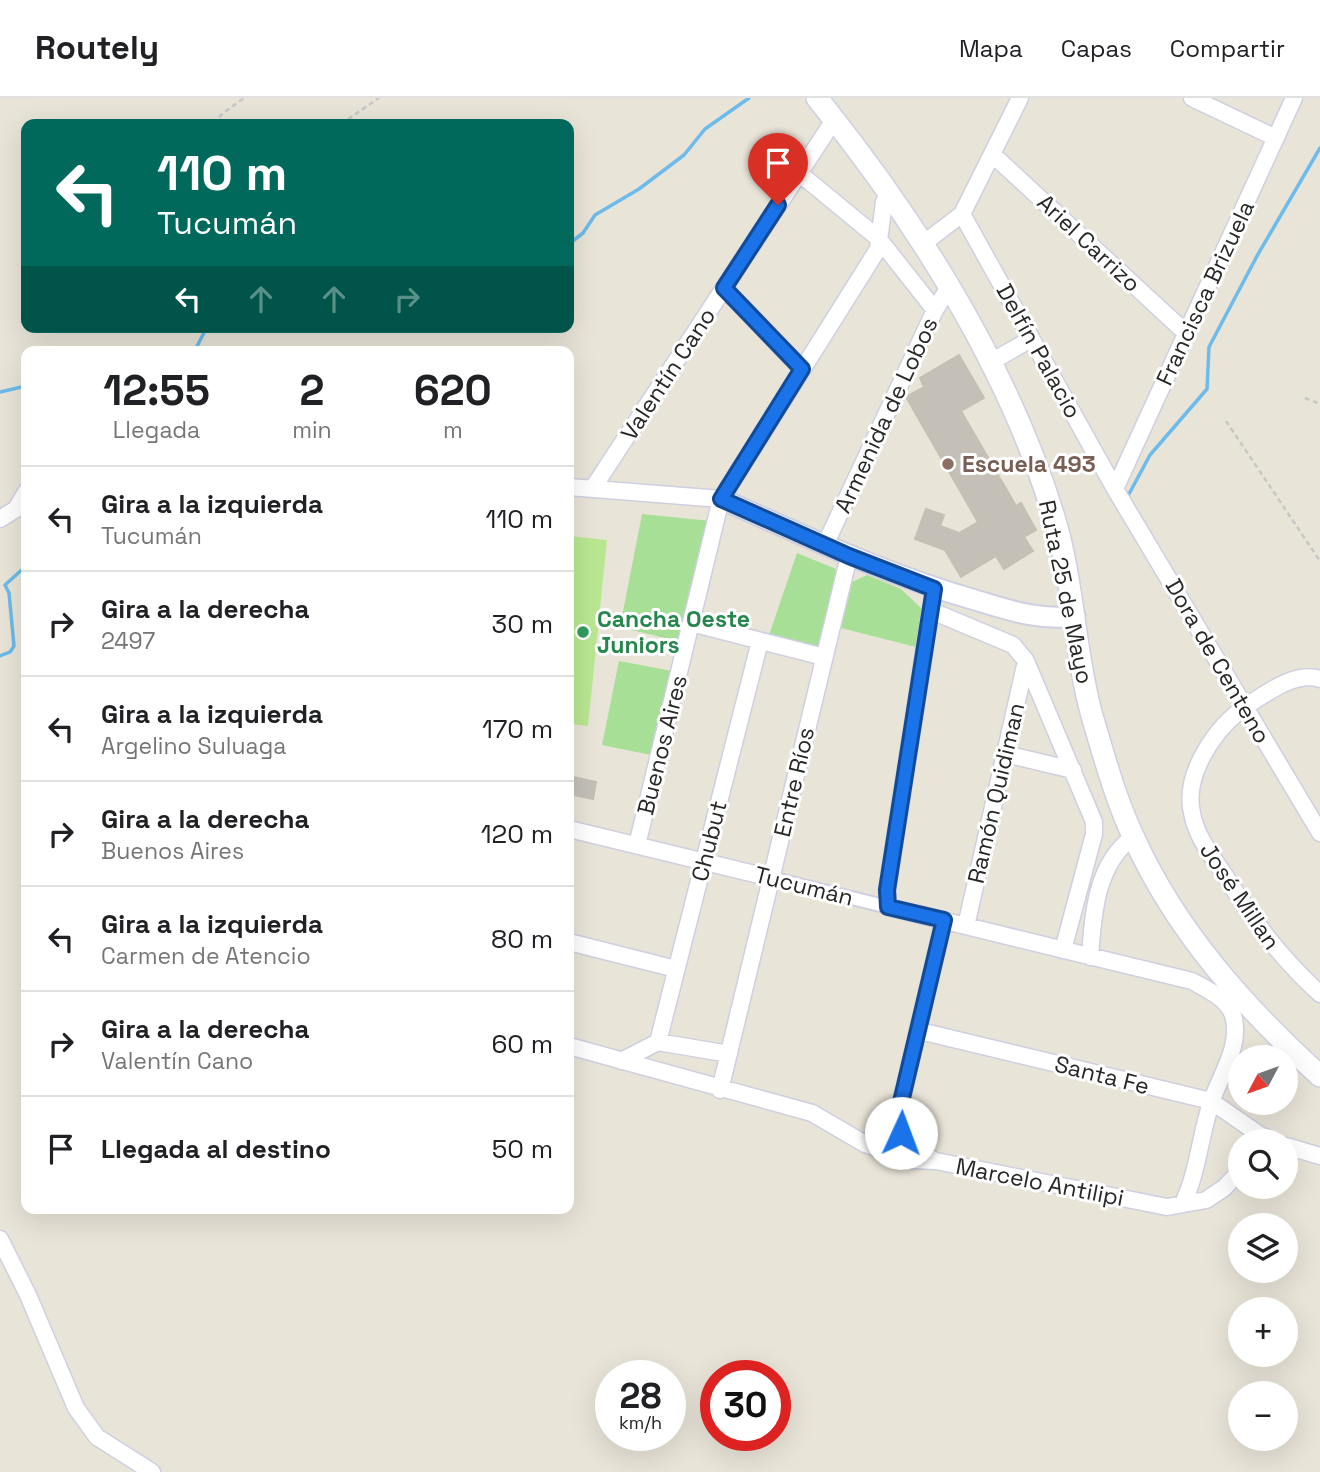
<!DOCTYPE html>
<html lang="es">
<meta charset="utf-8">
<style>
:root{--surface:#fff;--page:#f6f6f6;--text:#202124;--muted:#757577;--line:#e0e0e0}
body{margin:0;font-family:"Space Grotesk",sans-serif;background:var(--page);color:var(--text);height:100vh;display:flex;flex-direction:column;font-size:26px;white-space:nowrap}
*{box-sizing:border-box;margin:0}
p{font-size:23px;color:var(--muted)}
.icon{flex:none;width:38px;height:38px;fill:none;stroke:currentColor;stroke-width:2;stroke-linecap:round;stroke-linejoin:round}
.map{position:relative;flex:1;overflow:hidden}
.panel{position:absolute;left:21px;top:248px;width:553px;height:868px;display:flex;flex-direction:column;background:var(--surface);border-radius:14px;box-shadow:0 7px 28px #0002}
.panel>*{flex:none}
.top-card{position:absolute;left:21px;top:21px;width:553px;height:214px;border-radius:14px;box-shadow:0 7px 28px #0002;background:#00695c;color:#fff;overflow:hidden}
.needle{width:46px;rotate:229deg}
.tools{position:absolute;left:1228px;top:947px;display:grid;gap:14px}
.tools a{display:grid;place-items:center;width:70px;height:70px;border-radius:50%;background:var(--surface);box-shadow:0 7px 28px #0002;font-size:35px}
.speed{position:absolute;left:595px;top:1262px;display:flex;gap:14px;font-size:35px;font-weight:700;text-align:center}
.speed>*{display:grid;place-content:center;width:91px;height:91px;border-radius:50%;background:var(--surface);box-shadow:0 7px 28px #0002;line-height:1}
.speed small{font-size:18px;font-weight:400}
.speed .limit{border:10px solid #d22;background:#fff;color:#111}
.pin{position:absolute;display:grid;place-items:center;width:60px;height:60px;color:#fff;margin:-72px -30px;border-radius:50% 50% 50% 0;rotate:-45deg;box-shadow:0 0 7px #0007}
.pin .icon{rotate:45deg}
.me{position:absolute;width:77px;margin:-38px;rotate:2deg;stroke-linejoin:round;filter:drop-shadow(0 0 5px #0008)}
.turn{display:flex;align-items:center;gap:24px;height:147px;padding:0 21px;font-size:32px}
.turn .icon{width:91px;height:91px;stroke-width:2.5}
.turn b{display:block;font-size:49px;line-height:60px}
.lanes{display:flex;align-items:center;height:66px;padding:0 21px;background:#0003;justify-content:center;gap:35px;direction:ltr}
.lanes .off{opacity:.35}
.eta{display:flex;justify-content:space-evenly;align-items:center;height:119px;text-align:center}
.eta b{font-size:42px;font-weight:600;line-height:49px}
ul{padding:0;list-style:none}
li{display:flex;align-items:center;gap:21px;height:105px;padding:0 21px;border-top:2px solid var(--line)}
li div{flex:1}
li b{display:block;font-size:26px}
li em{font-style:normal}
header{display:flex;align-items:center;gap:42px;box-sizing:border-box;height:98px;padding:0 35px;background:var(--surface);border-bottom:2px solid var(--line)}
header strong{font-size:33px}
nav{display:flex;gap:38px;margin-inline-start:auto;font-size:24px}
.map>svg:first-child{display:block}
.green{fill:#a6df95}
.pitch{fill:#b9e791}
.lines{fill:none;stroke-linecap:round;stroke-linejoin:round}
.stream{stroke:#6cbbea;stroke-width:3.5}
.building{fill:#c4c0b8;stroke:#c4c0b2;stroke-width:2}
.pedestrian-casing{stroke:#cecfe0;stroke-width:16}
.minor-casing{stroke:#cecfe0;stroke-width:19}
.tertiary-casing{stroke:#cecfe0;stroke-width:23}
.secondary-casing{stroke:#cecfe0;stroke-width:24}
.path{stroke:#c7c7c7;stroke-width:2.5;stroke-dasharray:5 3.5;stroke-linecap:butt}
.pedestrian{stroke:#fff;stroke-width:12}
.minor{stroke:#fff;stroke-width:16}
.tertiary{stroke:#fff;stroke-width:19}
.secondary{stroke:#fff;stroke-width:21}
.route-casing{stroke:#114b97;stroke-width:18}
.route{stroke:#1a73e8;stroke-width:12}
.education-dot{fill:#8d6e63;stroke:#fff;stroke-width:2.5}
.leisure-dot{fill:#2e9e5b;stroke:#fff;stroke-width:2.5}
.labels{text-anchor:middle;stroke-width:6;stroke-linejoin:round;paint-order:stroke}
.street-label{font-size:23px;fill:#272727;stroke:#fff}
.education-label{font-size:23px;font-weight:bold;fill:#785e54;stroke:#fff;text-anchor:start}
.leisure-label{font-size:23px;font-weight:bold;fill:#27864d;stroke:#fff;text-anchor:start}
</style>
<header>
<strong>Routely</strong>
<nav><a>Mapa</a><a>Capas</a><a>Compartir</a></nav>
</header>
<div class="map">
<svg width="1320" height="1374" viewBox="0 0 1320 1374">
<rect width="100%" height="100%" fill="#e9e4d8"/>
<!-- green -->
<path class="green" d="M642,416L711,423L681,544L620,529Z
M797,455L836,471L820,554L768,540Z
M867,477L901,491L921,510L924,536L920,550L841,530L852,484Z
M619,563L672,573L651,657L602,647Z"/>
<!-- pitch -->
<path class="pitch" d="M569,438L607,442L588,628L569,626Z"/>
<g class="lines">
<!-- stream -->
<path class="stream" d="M569,146L583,135L595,117L639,91L684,57L705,31L749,0
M194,254L207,229
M0,294L26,288
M1129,396L1150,357L1207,291L1209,249L1257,158L1320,50
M0,558L10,554L14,548L9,495L5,487L26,468"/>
</g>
<!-- building -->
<path class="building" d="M959,257L984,300L961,313L1016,408L1021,405L1036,432L1024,439L1033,453L1004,471L996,458L961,479L945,452L915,441L926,411L944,417L940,428L959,435L978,424L906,299L924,289L920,280Z
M569,678L596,684L593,701L569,696Z"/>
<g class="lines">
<!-- pedestrian casing -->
<g class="pedestrian-casing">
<path id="pedestrian" d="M771,780L888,809"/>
</g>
<!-- minor casing -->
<g class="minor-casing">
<path id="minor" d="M1192,0L1276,40
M992,56L1186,235
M799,75L878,140L935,212
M962,116L1115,391L1320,735
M924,145L962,116L1020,0
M724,190L802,271
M989,265L1031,241
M569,389L721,401
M593,390L834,22
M1115,391L1294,0
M0,421L16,411L26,394
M825,447L935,212L949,189
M934,491L887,792L888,809L1192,883C1206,891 1227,900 1233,917C1242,948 1220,977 1211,1005C1200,1038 1198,1074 1183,1105
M932,513L1013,547L1026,563L1094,724V736L1063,852
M691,525L824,559
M1320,581C1296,573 1268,594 1248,607C1216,628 1183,676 1192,715C1196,738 1211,757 1224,776C1254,824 1278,857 1320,896
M1005,656L1073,672
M569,731L771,780
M637,747L721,401L878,151L884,104L889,94
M966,828L1026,563
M569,844L676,871
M1090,859C1093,816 1096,766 1133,739
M920,933L1211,1003L1260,1037L1274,1043
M658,944L760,543
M569,948L812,1015L865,1046L913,1062L936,1063L1167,1109L1206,1102L1224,1090L1241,1072
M621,963L658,944L729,956
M720,992L849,458
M1286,1048L1320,1058
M932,1061L911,1049L897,1021L944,822
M0,1141L28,1197L76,1310L97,1339L152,1374"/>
</g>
<!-- tertiary casing -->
<g class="tertiary-casing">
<path id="tertiary" d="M721,401C805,438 887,477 975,502C1009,512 1039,523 1075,518"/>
</g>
<!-- secondary casing -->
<g class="secondary-casing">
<path id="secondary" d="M817,0C915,121 1008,268 1054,419C1074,484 1074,553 1092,618C1104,658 1116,703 1134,740C1176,833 1245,910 1320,978"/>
</g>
<!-- path -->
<path class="path" d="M214,26L222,16L244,0
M341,26L379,0
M1305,300L1320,306
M1226,323L1320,463"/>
<!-- pedestrian -->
<use href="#pedestrian" class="pedestrian"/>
<!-- minor -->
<use href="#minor" class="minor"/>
<!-- tertiary -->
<use href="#tertiary" class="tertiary"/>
<!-- secondary -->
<use href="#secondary" class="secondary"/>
</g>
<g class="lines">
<!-- route casing -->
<g class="route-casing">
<path id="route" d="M778,107L724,190L802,271L721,401L849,458L934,491L887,792L888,809L944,822L897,1021L901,1035"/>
</g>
<!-- route -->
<use href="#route" class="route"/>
</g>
<!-- markers -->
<circle class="education-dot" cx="948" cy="366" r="7"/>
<circle class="leisure-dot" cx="583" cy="534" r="7"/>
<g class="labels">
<!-- street labels -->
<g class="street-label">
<text transform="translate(1089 145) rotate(43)" y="8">Ariel Carrizo</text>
<text transform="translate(1205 195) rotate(-65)" y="8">Francisca Brizuela</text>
<text transform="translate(1039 253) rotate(61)" y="8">Delfín Palacio</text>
<text transform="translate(668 276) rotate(-57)" y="8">Valentín Cano</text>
<text transform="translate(886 317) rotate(-65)" y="8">Armenida de Lobos</text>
<text transform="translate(1066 494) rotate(78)" y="8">Ruta 25 de Mayo</text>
<text transform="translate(1218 563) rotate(60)" y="8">Dora de Centeno</text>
<text transform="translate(662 647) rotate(-76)" y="8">Buenos Aires</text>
<text transform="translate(794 684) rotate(-77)" y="8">Entre Ríos</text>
<text transform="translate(996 695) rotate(-77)" y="8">Ramón Quidiman</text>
<text transform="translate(709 743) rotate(-76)" y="8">Chubut</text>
<text transform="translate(804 788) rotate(14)" y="8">Tucumán</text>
<text transform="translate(1240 798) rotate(56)" y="8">José Millan</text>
<text transform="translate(1102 977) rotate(14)" y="8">Santa Fe</text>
<text transform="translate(1040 1084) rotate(11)" y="8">Marcelo Antilipi</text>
</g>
<!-- education labels -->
<g class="education-label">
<text x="962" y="374">Escuela 493</text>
</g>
<!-- leisure labels -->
<g class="leisure-label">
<text x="597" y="529">Cancha Oeste<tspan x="597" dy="26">Juniors</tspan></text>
</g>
</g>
</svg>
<div class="tools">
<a><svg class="needle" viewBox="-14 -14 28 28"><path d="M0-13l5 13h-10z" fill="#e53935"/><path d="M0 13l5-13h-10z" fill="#757577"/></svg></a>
<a><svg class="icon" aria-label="search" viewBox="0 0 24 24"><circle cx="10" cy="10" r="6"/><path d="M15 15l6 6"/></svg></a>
<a><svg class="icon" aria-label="layers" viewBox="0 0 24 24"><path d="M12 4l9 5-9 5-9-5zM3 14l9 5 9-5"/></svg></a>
<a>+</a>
<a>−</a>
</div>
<div class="speed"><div>28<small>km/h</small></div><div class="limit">30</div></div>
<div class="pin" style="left:778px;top:107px;background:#d93025"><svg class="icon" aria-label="arrive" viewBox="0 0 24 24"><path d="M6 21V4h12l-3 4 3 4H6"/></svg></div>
<svg class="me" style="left:901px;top:1035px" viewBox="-20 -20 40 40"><circle r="19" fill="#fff"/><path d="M0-13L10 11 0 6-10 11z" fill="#1a73e8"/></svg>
<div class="top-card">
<div class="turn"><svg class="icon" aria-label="left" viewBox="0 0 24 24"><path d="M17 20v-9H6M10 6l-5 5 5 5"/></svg><div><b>110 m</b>Tucumán</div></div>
<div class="lanes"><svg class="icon" aria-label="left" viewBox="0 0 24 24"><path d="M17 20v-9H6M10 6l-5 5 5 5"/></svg><svg class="icon off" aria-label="ahead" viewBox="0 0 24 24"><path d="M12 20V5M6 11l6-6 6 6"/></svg><svg class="icon off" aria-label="ahead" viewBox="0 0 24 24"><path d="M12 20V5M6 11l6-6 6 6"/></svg><svg class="icon off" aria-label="right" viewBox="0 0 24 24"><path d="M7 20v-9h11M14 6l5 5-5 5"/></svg></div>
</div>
<section class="panel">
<div class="eta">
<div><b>12:55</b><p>Llegada</p></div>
<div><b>2</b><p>min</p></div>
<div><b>620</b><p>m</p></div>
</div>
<ul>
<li><svg class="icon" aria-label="left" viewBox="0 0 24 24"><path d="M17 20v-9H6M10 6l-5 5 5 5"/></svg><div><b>Gira a la izquierda</b><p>Tucumán</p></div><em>110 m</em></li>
<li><svg class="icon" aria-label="right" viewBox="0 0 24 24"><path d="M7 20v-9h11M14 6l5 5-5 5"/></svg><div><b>Gira a la derecha</b><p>2497</p></div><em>30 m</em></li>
<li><svg class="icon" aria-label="left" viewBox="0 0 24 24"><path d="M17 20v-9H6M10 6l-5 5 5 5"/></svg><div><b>Gira a la izquierda</b><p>Argelino Suluaga</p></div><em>170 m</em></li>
<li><svg class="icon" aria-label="right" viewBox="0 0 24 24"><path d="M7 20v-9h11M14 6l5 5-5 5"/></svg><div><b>Gira a la derecha</b><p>Buenos Aires</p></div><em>120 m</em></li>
<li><svg class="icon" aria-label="left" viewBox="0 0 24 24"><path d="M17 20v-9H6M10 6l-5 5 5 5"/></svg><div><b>Gira a la izquierda</b><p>Carmen de Atencio</p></div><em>80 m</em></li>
<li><svg class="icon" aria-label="right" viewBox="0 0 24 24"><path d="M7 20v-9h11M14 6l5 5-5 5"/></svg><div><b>Gira a la derecha</b><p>Valentín Cano</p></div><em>60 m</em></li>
<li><svg class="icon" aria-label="arrive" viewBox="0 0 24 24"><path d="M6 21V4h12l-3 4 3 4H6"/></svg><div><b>Llegada al destino</b></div><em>50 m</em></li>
</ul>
</section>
</div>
